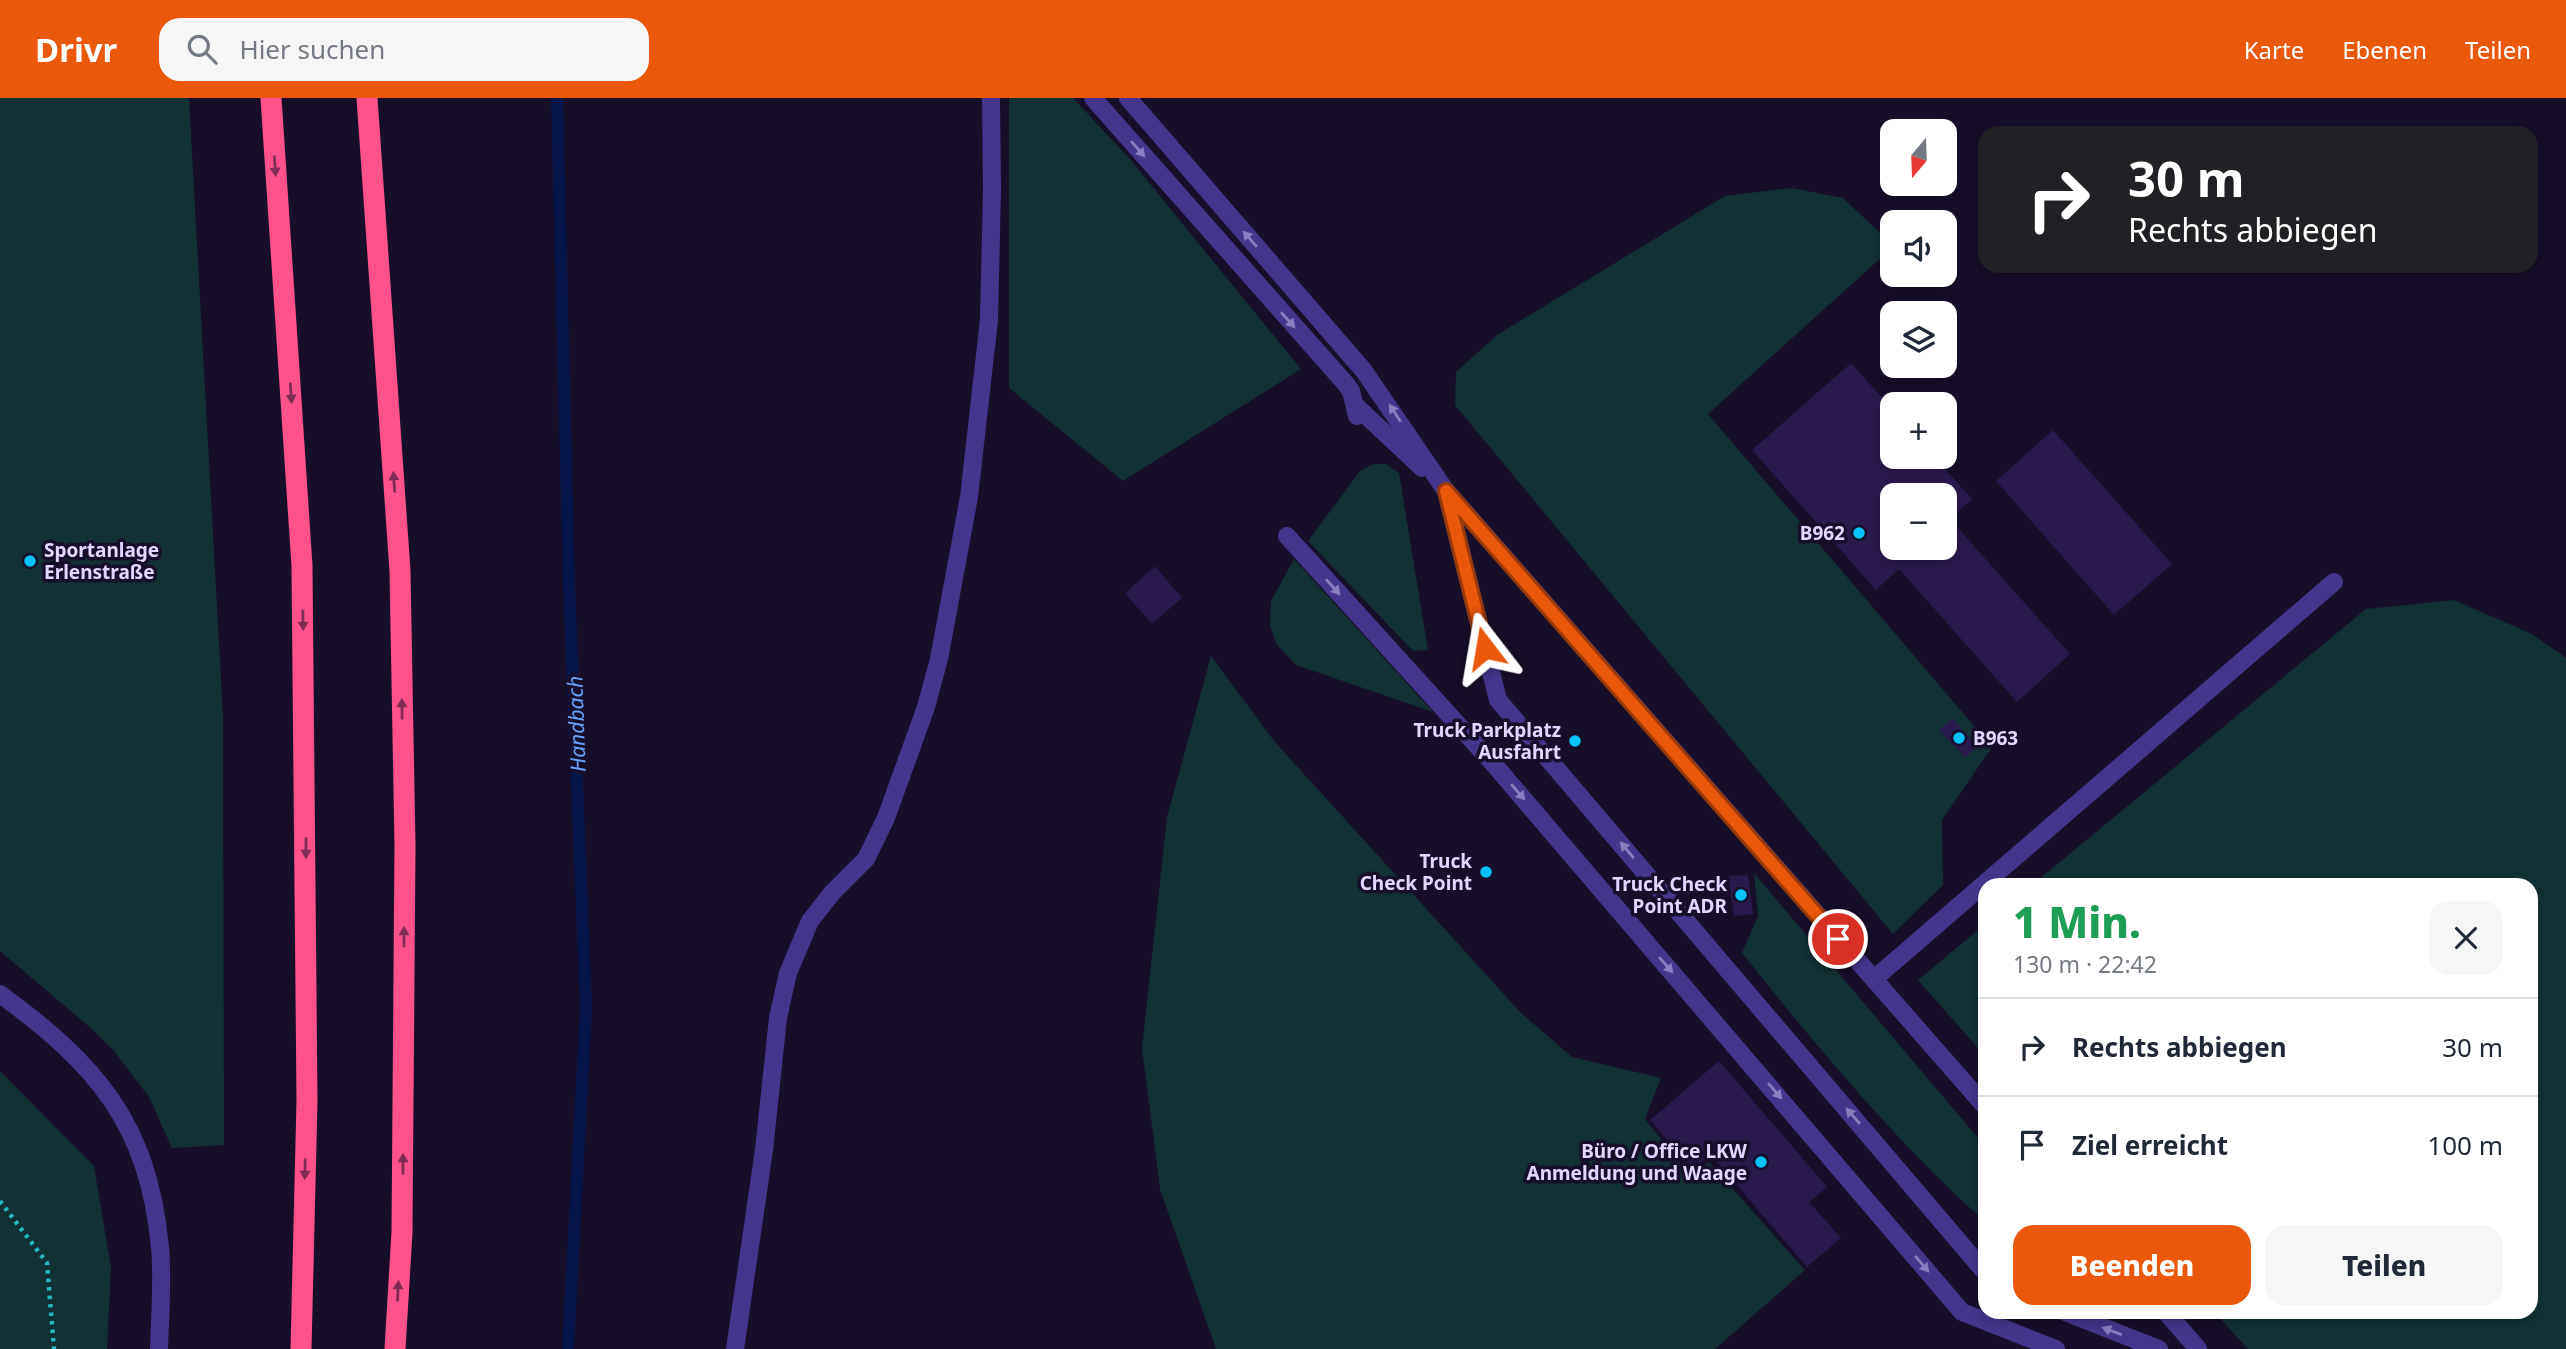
<!DOCTYPE html>
<html lang="de">
<meta charset="utf-8">
<style>
:root{--surface:#fff;--page:#f6f6f7;--text:#1f2937;--muted:#747a83;--line:#e0e1e3;--accent:#ea580c}
body{margin:0;font-family:"Noto Sans",sans-serif;background:var(--page);color:var(--text);height:100vh;display:flex;flex-direction:column;font-size:26px;white-space:nowrap}
*{box-sizing:border-box;margin:0}
p{font-size:23px;color:var(--muted)}
.icon{flex:none;width:38px;height:38px;fill:none;stroke:currentColor;stroke-width:2;stroke-linecap:round;stroke-linejoin:round}
.map{position:relative;flex:1;overflow:hidden}
.sheet{position:absolute;left:1978px;top:780px;width:560px;height:441px;display:flex;flex-direction:column;background:var(--surface);border-radius:21px;box-shadow:0 4px 10px #0003}
.sheet>*{flex:none}
.banner{position:absolute;left:1978px;top:28px;width:560px;height:147px;border-radius:21px;box-shadow:0 4px 10px #0003;background:#202124;color:#fff;overflow:hidden}
.needle{width:46px;rotate:199deg}
.tools{position:absolute;left:1880px;top:21px;display:grid;gap:14px}
.tools a{display:grid;place-items:center;width:77px;height:77px;border-radius:14px;background:var(--surface);box-shadow:0 4px 10px #0003;font-size:35px}
.pin{position:absolute;display:grid;place-items:center;width:60px;height:60px;color:#fff;margin:-30px;border:4px solid #fff;border-radius:50%;box-shadow:0 2px 7px #0007}
.me{position:absolute;width:77px;margin:-38px;rotate:346deg;stroke-linejoin:round;filter:drop-shadow(0 0 5px #0008)}
.turn{display:flex;align-items:center;gap:24px;height:147px;padding:0 35px;font-size:32px}
.turn .icon{width:91px;height:91px;stroke-width:2.5}
.turn b{display:block;font-size:49px;line-height:60px}
.round{display:grid;place-items:center;flex:none;width:74px;height:74px;border-radius:21px;background:var(--page)}
.summary{display:flex;align-items:center;justify-content:space-between;height:119px;padding:0 35px}
h1{font-size:42px;font-weight:800;line-height:52px;color:#1e9e55}
.cta{display:flex;gap:14px;margin-top:auto;padding:14px 35px}
.cta a{flex:1;height:80px;border-radius:21px;background:var(--accent);color:#fff;font-size:28px;font-weight:800;line-height:80px;text-align:center}
.cta a+a{background:var(--page);color:var(--text)}
ul{padding:0;list-style:none}
li{display:flex;align-items:center;gap:21px;height:98px;padding:0 35px;border-top:2px solid var(--line)}
li div{flex:1}
li b{display:block;font-size:26px}
li em{font-style:normal}
header{display:flex;align-items:center;gap:42px;box-sizing:border-box;height:98px;padding:0 35px;background:var(--accent);color:#fff}
header strong{font-size:33px}
nav{display:flex;gap:38px;margin-inline-start:auto;font-size:24px}
.search{width:490px;height:63px;background:var(--page);display:flex;align-items:center;gap:18px;box-sizing:border-box;padding:0 24px;border-radius:21px;color:var(--muted);font-size:26px}
.map>svg:first-child{display:block}
.green{fill:#113135}
.lines{fill:none;stroke-linecap:round;stroke-linejoin:round}
.stream{stroke:#06164b;stroke-width:12}
.building{fill:#2a194d;fill-rule:evenodd}
.path{stroke:#26b8c4;stroke-width:4.5;stroke-dasharray:3.5 5;stroke-linecap:butt}
.minor{stroke:#45368d;stroke-width:18}
.highway{stroke:#ff528d;stroke-width:21}
.oneway{fill:#8b7ec0}
.oneway2{fill:#7f2d57}
.route-casing{stroke:#983908;stroke-width:18}
.route{stroke:#ea580c;stroke-width:12}
.poi-dot{fill:#03c3ff;stroke:#170e2a;stroke-width:2.5}
.labels{text-anchor:middle;stroke-width:7;stroke-linejoin:round;paint-order:stroke}
.poi-label{font-size:19px;font-weight:bold;fill:#e1d7ff;stroke:#170e2a;text-anchor:end}
.water-label{font-size:21px;font-style:italic;fill:#65a3ff;stroke:#170e2a}
</style>
<header>
<strong>Drivr</strong>
<div class="search"><svg class="icon" aria-label="search" viewBox="0 0 24 24"><circle cx="10" cy="10" r="6"/><path d="M15 15l6 6"/></svg>Hier suchen</div>
<nav><a>Karte</a><a>Ebenen</a><a>Teilen</a></nav>
</header>
<div class="map">
<svg width="2566" height="1251" viewBox="0 0 2566 1251">
<rect width="100%" height="100%" fill="#170e2a"/>
<!-- green -->
<path class="green" d="M0,0H189L223,618L224,1047L172,1050L149,999L114,953L93,932L0,853Z
M1009,0H1073L1129,60L1301,271L1123,383L1009,290Z
M1791,90L1843,100L1892,146V150L1708,316L1992,649L1942,722L1943,787L1893,836L1455,307L1456,274L1497,237L1725,98Z
M1373,366H1386L1399,375L1428,552L1413,553L1308,443L1360,373Z
M1294,461L1433,614L1296,567L1277,547L1270,528L1271,503Z
M2454,502L2532,536L2566,560V1251H2248L2215,1215L2530,1214V788L2032,787L2366,511Z
M1211,558L1274,643L1521,915L1572,959L1661,980L1645,1021L1689,1076L1709,1064L1805,1172L1715,1251H1216L1160,1091L1142,950L1167,719Z
M1754,775L1984,1047V1123C1895,1043 1817,949 1742,855L1758,818Z
M1984,827V957L1918,882Z
M0,973L94,1068L111,1170L107,1251H0Z"/>
<g class="lines">
<!-- stream -->
<path class="stream" d="M557,0L569,486L586,910L568,1251"/>
</g>
<!-- building -->
<path class="building" d="M1851,265L1892,311V359H1934L1972,401L1950,421L2070,556L2017,604L1899,471L1876,492L1752,352ZM1892,397H1944V450H1892Z
M2053,332L2172,466L2114,517L1996,383Z
M1155,468L1182,500L1152,526L1125,495Z
M1953,620L1977,649L1965,659L1939,632Z
M1748,777L1753,816L1734,818L1728,778Z
M1719,963L1827,1089L1809,1104L1841,1140L1807,1169L1710,1056L1693,1072L1650,1022Z"/>
<g class="lines">
<!-- path -->
<path class="path" d="M0,1103L47,1165L54,1251"/>
<!-- minor -->
<path class="minor" d="M1093,0L1345,285L1351,293L1357,318
M1128,0L1364,273L1446,393L1498,602L1984,1173
M1355,307L1422,370
M1449,396L1984,1007
M1287,438L1491,663L1962,1214L2056,1251
M1874,881L2334,484
M0,896C97,967 148,1025 160,1149C163,1182 160,1217 159,1251
M2065,1214L2159,1251
M2166,1214L2198,1251
M735,1251L764,1052L778,920L788,875L810,823L832,795L866,761L886,720L926,609L939,561L969,399L989,222L992,92L991,0"/>
<!-- highway -->
<path class="highway" d="M271,0L302,468L307,1003L301,1251
M367,0L400,473L405,747L402,1134L395,1251"/>
</g>
<!-- one-way arrows -->
<defs><path id="oneway-solid" d="M-6-.8H1V-3.2L6.5 0L1 3.2V.8H-6Z" transform="scale(1.75)"/></defs>
<g class="oneway">
<use href="#oneway-solid" transform="translate(1138 51) rotate(49)"/>
<use href="#oneway-solid" transform="translate(1250 141) rotate(-131)"/>
<use href="#oneway-solid" transform="translate(1288 222) rotate(48)"/>
<use href="#oneway-solid" transform="translate(1395 315) rotate(-123)"/>
<use href="#oneway-solid" transform="translate(1333 489) rotate(48)"/>
<use href="#oneway-solid" transform="translate(1518 694) rotate(49)"/>
<use href="#oneway-solid" transform="translate(1627 752) rotate(-130)"/>
<use href="#oneway-solid" transform="translate(1666 867) rotate(49)"/>
<use href="#oneway-solid" transform="translate(1775 993) rotate(49)"/>
<use href="#oneway-solid" transform="translate(1853 1018) rotate(-131)"/>
<use href="#oneway-solid" transform="translate(1922 1166) rotate(50)"/>
<use href="#oneway-solid" transform="translate(2112 1233) rotate(-159)"/>
</g>
<g class="oneway2">
<use href="#oneway-solid" transform="translate(275 68) rotate(86)"/>
<use href="#oneway-solid" transform="translate(291 295) rotate(86)"/>
<use href="#oneway-solid" transform="translate(394 384) rotate(-94)"/>
<use href="#oneway-solid" transform="translate(303 522) rotate(89)"/>
<use href="#oneway-solid" transform="translate(402 611) rotate(-91)"/>
<use href="#oneway-solid" transform="translate(306 750) rotate(90)"/>
<use href="#oneway-solid" transform="translate(404 839) rotate(-90)"/>
<use href="#oneway-solid" transform="translate(403 1066) rotate(-90)"/>
<use href="#oneway-solid" transform="translate(305 1071) rotate(91)"/>
<use href="#oneway-solid" transform="translate(398 1193) rotate(-87)"/>
</g>
<g class="lines">
<!-- route casing -->
<g class="route-casing">
<path id="route" d="M1485,550L1446,393L1838,841"/>
</g>
<!-- route -->
<use href="#route" class="route"/>
</g>
<!-- markers -->
<g class="poi-dot">
<circle cx="1859" cy="435" r="7"/>
<circle cx="30" cy="463" r="7"/>
<circle cx="1959" cy="640" r="7"/>
<circle cx="1575" cy="643" r="7"/>
<circle cx="1486" cy="774" r="7"/>
<circle cx="1741" cy="797" r="7"/>
<circle cx="1761" cy="1064" r="7"/>
</g>
<g class="labels">
<!-- poi labels -->
<g class="poi-label">
<text x="1845" y="442">B962</text>
<text x="44" y="459" text-anchor="start">Sportanlage<tspan x="44" dy="22">Erlenstraße</tspan></text>
<text x="1561" y="639">Truck Parkplatz<tspan x="1561" dy="22">Ausfahrt</tspan></text>
<text x="1973" y="647" text-anchor="start">B963</text>
<text x="1472" y="770">Truck<tspan x="1472" dy="22">Check Point</tspan></text>
<text x="1727" y="793">Truck Check<tspan x="1727" dy="22">Point ADR</tspan></text>
<text x="1747" y="1060">Büro / Office LKW<tspan x="1747" dy="22">Anmeldung und Waage</tspan></text>
</g>
<!-- water labels -->
<g class="water-label">
<text transform="translate(577 626) rotate(-92)" y="7">Handbach</text>
</g>
</g>
</svg>
<div class="tools">
<a><svg class="needle" viewBox="-14 -14 28 28"><path d="M0-13l5 13h-10z" fill="#e53935"/><path d="M0 13l5-13h-10z" fill="#747a83"/></svg></a>
<a><svg class="icon" aria-label="sound" viewBox="0 0 24 24"><path d="M4 9h4l5-4v14l-5-4H4zM17 9q2 3 0 6"/></svg></a>
<a><svg class="icon" aria-label="layers" viewBox="0 0 24 24"><path d="M12 4l9 5-9 5-9-5zM3 14l9 5 9-5"/></svg></a>
<a>+</a>
<a>−</a>
</div>
<div class="pin" style="left:1838px;top:841px;background:#d93025"><svg class="icon" aria-label="arrive" viewBox="0 0 24 24"><path d="M6 21V4h12l-3 4 3 4H6"/></svg></div>
<svg class="me" style="left:1485px;top:550px" viewBox="-20 -20 40 40"><path d="M0-17L14 15 0 8-14 15z" fill="#ea580c" stroke="#fff" stroke-width="4"/></svg>
<div class="banner">
<div class="turn"><svg class="icon" aria-label="right" viewBox="0 0 24 24"><path d="M7 20v-9h11M14 6l5 5-5 5"/></svg><div><b>30 m</b>Rechts abbiegen</div></div>
</div>
<section class="sheet">
<div class="summary"><div><h1>1 Min.</h1><p>130 m · 22:42</p></div><a class="round"><svg class="icon" aria-label="close" viewBox="0 0 24 24"><path d="M6 6l12 12M18 6L6 18"/></svg></a></div>
<ul>
<li><svg class="icon" aria-label="right" viewBox="0 0 24 24"><path d="M7 20v-9h11M14 6l5 5-5 5"/></svg><div><b>Rechts abbiegen</b></div><em>30 m</em></li>
<li><svg class="icon" aria-label="arrive" viewBox="0 0 24 24"><path d="M6 21V4h12l-3 4 3 4H6"/></svg><div><b>Ziel erreicht</b></div><em>100 m</em></li>
</ul>
<div class="cta"><a>Beenden</a><a>Teilen</a></div>
</section>
</div>
